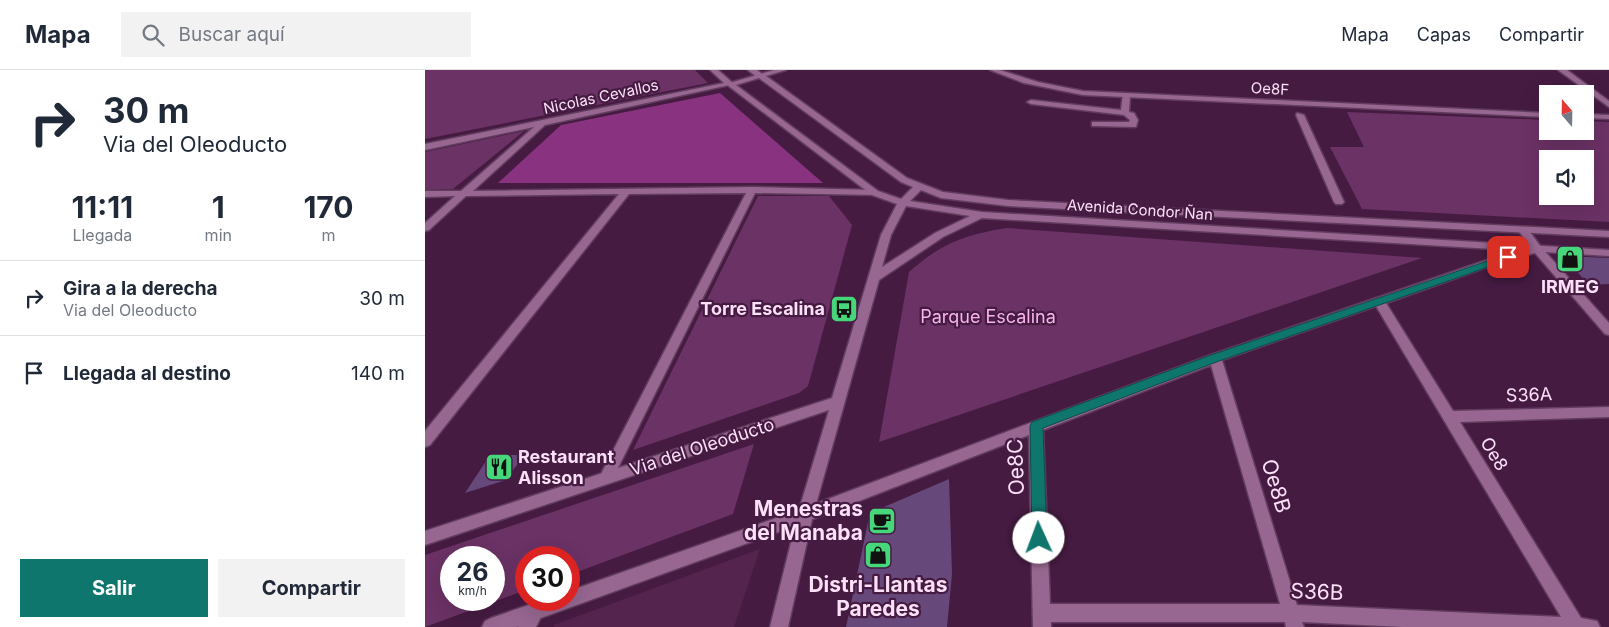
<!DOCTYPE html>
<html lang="es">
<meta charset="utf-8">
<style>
:root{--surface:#fff;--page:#f2f2f3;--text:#1f2937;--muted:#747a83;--line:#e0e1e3;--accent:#0f766e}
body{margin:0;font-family:Inter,sans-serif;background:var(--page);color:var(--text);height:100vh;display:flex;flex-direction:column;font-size:19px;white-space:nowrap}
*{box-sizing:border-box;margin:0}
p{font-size:16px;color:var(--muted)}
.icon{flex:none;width:28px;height:28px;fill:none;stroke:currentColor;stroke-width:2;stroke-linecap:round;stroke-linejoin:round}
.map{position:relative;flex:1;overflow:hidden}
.details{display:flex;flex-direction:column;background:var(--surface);width:425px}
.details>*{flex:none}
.hud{background:#fff;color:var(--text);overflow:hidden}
.needle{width:32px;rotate:340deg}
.buttons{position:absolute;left:1114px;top:15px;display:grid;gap:10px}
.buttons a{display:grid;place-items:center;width:55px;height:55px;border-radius:0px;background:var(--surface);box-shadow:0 5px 20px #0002;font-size:25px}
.speed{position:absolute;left:15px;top:476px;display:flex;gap:10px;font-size:25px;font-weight:700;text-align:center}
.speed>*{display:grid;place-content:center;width:65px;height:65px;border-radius:50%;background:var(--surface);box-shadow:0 5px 20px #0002;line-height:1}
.speed small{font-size:12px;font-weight:400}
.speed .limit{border:8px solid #d22;background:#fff;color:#111}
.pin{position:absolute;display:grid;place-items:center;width:42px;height:42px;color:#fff;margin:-21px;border-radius:10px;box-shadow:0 2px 8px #0006}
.me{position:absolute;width:55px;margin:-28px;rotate:358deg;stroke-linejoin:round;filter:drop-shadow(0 0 4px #0008)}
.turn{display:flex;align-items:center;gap:18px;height:105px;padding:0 20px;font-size:22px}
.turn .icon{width:65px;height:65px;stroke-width:2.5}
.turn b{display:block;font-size:35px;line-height:42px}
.eta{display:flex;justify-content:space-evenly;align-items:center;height:85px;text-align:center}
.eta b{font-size:30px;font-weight:700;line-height:35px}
.cta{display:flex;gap:10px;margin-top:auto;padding:10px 20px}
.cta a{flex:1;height:58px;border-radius:0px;background:var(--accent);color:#fff;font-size:20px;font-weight:700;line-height:58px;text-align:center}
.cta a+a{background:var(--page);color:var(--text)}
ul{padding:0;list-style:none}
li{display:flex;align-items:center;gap:15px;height:75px;padding:0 20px;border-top:1px solid var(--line)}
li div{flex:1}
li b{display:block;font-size:19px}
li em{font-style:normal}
header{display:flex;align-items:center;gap:30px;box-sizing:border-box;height:70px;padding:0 25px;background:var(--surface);border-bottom:1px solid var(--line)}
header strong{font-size:24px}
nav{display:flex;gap:28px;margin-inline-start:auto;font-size:18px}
.search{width:350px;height:45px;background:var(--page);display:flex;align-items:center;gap:12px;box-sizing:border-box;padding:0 18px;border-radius:0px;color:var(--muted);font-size:19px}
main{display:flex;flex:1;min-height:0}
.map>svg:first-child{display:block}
.built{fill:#54244f}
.green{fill:#6b3265;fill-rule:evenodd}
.forest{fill:#883280}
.building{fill:#67487a}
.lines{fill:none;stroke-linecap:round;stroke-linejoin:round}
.service-casing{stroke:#613c5e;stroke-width:3}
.minor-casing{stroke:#613c5e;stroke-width:3}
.tertiary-casing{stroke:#613c5e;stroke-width:3}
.service{fill:#976791;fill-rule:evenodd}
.minor{fill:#976791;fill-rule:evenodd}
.tertiary{fill:#976791;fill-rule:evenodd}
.route{fill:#0f766e;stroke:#0a4d48}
.labels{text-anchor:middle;stroke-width:4.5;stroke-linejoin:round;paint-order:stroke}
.far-street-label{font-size:15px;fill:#fbe0f7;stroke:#461b42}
.poi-label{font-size:18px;font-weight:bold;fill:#fbe0f7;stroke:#461b42}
.park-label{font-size:18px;fill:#f8b4ee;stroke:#461b42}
.street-label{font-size:18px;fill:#fbe0f7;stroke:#461b42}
.near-street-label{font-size:21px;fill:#fbe0f7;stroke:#461b42}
.near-poi-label{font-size:21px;font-weight:bold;fill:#fbe0f7;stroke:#461b42;text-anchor:end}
</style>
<header>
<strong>Mapa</strong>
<div class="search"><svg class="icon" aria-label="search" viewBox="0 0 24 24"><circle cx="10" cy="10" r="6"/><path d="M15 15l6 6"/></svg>Buscar aquí</div>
<nav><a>Mapa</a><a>Capas</a><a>Compartir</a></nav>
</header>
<main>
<section class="details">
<div class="hud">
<div class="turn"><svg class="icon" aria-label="right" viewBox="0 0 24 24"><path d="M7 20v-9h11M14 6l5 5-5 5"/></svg><div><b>30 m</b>Via del Oleoducto</div></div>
</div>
<div class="eta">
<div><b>11:11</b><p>Llegada</p></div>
<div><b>1</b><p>min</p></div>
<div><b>170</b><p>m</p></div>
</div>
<ul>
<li><svg class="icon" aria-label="right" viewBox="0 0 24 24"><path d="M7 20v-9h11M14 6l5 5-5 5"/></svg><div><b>Gira a la derecha</b><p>Via del Oleoducto</p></div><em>30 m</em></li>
<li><svg class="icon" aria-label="arrive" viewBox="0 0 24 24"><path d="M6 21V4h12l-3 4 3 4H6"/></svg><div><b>Llegada al destino</b></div><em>140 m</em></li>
</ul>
<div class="cta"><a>Salir</a><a>Compartir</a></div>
</section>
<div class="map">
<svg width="1184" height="557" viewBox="0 0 1184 557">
<rect width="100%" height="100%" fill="#461b42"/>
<!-- built -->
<path class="built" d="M335,479L309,557H129V555Z"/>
<!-- green -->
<path class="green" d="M0,0H270L283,13L0,69Z
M922,42L1122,50V61H1160V51L1184,52V152L937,139L905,77H939ZM1122,89H1160V126H1122Z
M99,61L28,119L0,120V82Z
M333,126H404L427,155L383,316L374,323L208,380Z
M582,158L997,188L454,372L484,202C517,173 539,165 582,158Z
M329,374L308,444L144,505V488H101V520L0,557V485ZM26,488H69V530H26Z"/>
<!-- forest -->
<path class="forest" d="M295,23L398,113H73L136,55Z"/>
<!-- building -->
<path class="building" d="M1138,186L1184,188V214L1164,215Z
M65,385H99L81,410L40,423Z
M524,409L527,504L522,557H421L445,443Z"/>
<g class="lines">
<!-- service casing -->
<g class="service-casing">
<path id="service" d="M698,23L705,25L704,42L709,43L713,50L711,57L670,56H667V52H704L705,50L699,45L606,34L602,32L606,30L696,40Z
M872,43L879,45L919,132L917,134H911L909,132L871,45Z"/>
</g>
<!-- minor casing -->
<g class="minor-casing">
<path id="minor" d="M285,0H293L309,14L120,55L48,121L327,117L450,120L455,123L453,125L330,123L186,412L181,414L176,412L174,408L321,123L204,124L5,375L0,377V361L194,124L41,126L4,160L0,161V153L30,126L0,127V121H36L109,57L0,80V74L299,13Z
M323,0H332L340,6L333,8Z
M565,0H575L613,12L658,21L1122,43V47L658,25L599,13Z
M1133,0H1142L1184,31V37Z
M1160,44L1184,45V49L1160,48Z
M1098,157L1102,158L1116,177L1184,253V265L1180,264L1110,183L1073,193L961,233L1028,341L1184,337V347L1035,352L1156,548L1172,551L1175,557H978L877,552L879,557H861L860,552H626V557H608L604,365L380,452L374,450L372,445L374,440L786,285L1065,189L1106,178L1093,160ZM951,236L1136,547L872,535L797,290ZM786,295L855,534H625L618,360Z
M110,532L116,535L119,541L111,557H93L104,535Z"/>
</g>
<!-- tertiary casing -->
<g class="tertiary-casing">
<path id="tertiary" d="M349,0H361L341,6L482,108L518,122L583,130L1184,161V167L583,136L516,128L496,120L485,131L557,142L1184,180V186L557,148L518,167L454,210L388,445L363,557H345L370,456L91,557H57L60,551L66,548L118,530H144V521L374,440L404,340L0,475V461L407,328L456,165L472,134L447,125L301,14ZM334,8L476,112L488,117L476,129L453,121L311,15ZM481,136L545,146L510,163L457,197L466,165Z"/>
</g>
<!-- service -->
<use href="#service" class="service"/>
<!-- minor -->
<use href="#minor" class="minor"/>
<!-- tertiary -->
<use href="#tertiary" class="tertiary"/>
</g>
<!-- route -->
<path class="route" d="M1083,184L1086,185V189L794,291L618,358L622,468L620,473L614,475L609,473L607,468L605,356L607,352L786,285Z"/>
<!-- icons -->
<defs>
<g id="shop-square" transform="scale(1.4375)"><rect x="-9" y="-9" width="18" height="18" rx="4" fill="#45d77a" stroke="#461b42"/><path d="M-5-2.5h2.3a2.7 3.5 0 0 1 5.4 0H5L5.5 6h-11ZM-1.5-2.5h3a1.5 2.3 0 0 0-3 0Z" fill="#111"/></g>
<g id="bus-square" transform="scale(1.4375)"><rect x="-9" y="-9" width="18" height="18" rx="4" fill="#45d77a" stroke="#461b42"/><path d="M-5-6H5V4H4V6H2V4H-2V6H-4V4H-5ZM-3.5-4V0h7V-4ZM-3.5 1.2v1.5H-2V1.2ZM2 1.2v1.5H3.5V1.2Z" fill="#111"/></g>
<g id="restaurant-square" transform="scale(1.4375)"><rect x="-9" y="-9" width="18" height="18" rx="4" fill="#45d77a" stroke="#461b42"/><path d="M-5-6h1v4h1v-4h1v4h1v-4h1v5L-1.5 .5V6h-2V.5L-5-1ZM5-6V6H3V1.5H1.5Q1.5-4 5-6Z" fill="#111"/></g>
<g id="cafe-square" transform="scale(1.4375)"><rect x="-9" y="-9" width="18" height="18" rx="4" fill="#45d77a" stroke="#461b42"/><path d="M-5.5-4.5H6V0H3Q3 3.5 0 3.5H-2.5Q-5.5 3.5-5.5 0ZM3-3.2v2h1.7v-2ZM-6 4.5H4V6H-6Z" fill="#111"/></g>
</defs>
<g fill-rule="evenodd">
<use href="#shop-square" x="1145" y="189"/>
<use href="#bus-square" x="419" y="239"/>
<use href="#restaurant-square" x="74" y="397"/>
<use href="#cafe-square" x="457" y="451"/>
<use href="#shop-square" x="453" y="485"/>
</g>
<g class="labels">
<!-- far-street labels -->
<g class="far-street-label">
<text transform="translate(845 19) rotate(3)" y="5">Oe8F</text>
<text transform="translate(176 27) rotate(-12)" y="5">Nicolas Cevallos</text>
<text transform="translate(715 140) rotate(4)" y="5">Avenida Condor Ñan</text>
</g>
<!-- poi labels -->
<g class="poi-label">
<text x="1145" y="223">IRMEG</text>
<text x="400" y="245" text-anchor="end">Torre Escalina</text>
<text x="93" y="393" text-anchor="start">Restaurant<tspan x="93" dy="21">Alisson</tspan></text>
</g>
<!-- park labels -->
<g class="park-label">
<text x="563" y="253">Parque Escalina</text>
</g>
<!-- street labels -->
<g class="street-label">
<text transform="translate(1104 325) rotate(-2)" y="6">S36A</text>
<text transform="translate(277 377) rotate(-18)" y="6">Via del Oleoducto</text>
<text transform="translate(1069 384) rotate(59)" y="6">Oe8</text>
</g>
<!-- near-street labels -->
<g class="near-street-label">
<text transform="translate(591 397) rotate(-92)" y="7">Oe8C</text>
<text transform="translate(851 416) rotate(73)" y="7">Oe8B</text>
<text transform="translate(892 522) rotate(2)" y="7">S36B</text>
</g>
<!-- near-poi labels -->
<g class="near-poi-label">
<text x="438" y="446">Menestras<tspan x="438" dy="24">del Manaba</tspan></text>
<text x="453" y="522" text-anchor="middle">Distri-Llantas<tspan x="453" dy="24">Paredes</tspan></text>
</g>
</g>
</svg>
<div class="buttons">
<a><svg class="needle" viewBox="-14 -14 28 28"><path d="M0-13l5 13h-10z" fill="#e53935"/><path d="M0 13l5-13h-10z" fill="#747a83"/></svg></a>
<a><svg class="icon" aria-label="sound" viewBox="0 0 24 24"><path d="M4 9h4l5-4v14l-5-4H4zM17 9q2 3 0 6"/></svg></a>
</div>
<div class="speed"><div>26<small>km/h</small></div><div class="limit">30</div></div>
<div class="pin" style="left:1083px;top:187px;background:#d93025"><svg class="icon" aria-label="arrive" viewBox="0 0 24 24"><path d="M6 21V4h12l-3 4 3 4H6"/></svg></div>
<svg class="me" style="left:614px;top:468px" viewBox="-20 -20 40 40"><circle r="19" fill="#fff"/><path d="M0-13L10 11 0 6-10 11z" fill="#0f766e"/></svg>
</div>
</main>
